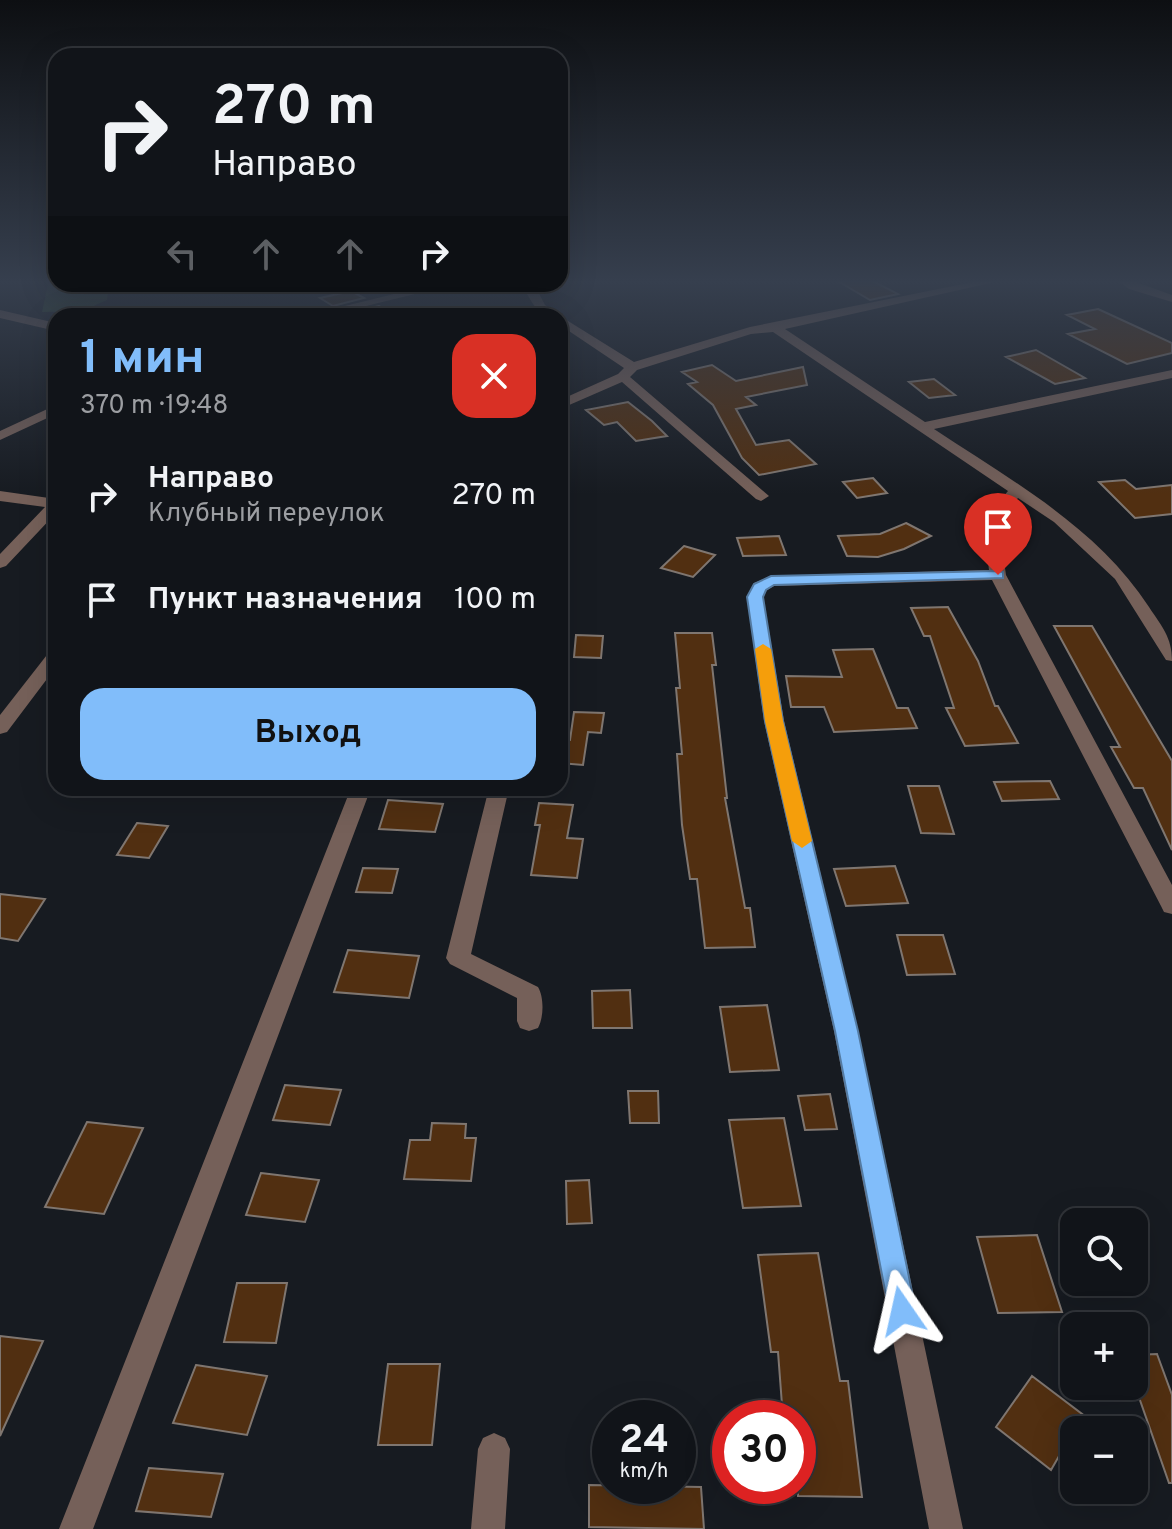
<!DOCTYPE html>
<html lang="ru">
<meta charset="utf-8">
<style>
:root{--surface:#111419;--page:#1a1d22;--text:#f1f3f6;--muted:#9c9ea2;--line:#303338;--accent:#81bdfa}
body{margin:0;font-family:Overpass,sans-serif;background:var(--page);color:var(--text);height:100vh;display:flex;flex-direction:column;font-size:30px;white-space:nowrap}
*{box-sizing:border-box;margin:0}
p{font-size:26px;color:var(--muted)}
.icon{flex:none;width:44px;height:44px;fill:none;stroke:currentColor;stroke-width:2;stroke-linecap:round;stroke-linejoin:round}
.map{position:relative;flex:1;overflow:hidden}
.side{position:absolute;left:48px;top:308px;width:520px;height:488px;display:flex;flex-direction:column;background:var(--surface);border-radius:24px;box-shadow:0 8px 32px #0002,0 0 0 2px var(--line)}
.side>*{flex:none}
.top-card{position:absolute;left:48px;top:48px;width:520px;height:244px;border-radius:24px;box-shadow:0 8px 32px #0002,0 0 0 2px var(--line);background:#111419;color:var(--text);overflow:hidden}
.fabs{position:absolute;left:1060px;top:1208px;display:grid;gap:16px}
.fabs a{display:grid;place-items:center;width:88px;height:88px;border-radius:16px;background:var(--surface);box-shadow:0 8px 32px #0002,0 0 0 2px var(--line);font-size:40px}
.speed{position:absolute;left:592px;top:1400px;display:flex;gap:16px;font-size:40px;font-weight:700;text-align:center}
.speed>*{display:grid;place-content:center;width:104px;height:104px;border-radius:50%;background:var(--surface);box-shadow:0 8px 32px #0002,0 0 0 2px var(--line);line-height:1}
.speed small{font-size:20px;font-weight:400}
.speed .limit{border:12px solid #d22;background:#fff;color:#111}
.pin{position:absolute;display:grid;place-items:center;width:68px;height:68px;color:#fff;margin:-82px -34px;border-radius:50% 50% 50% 0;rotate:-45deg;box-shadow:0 0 8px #0007}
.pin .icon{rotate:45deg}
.me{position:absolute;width:88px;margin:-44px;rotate:349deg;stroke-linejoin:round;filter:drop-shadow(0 0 6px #0008)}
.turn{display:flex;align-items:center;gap:28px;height:168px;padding:0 32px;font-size:36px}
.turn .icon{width:104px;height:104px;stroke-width:2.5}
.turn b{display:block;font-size:56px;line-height:68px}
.lanes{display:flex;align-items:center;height:76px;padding:0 32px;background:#0003;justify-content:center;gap:40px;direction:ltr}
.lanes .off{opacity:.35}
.round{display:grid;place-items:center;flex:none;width:84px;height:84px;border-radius:24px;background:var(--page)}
.head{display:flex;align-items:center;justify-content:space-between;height:136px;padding:0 32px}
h1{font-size:48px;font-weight:700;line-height:60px;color:var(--accent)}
.button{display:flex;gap:16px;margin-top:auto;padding:16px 32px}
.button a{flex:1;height:92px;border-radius:24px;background:var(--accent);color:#111;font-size:32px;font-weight:700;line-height:92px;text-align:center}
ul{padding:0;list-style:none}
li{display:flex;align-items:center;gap:24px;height:104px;padding:0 32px}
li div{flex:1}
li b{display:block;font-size:30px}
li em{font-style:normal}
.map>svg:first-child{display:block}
.forest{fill:#2f4e2d}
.building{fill:#512f11;stroke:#7f7670;stroke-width:2}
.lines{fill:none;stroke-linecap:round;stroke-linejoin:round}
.street{fill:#756059;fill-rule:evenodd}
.route{fill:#81bdfa;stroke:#547ba2;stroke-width:2}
.slow{fill:#f59e0b}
</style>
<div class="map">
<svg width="1172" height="1529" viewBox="0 0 1172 1529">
<rect width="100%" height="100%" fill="#171b21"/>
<!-- forest -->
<path class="forest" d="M49,280H56V284H109L107,300L82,311L42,312Z"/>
<!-- building -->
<path class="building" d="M836,280H871L898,294L870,300Z
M351,291L364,298L333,306L320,298Z
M379,306L397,316L346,314Z
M1098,309L1172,343V353L1127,364L1068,334L1095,329L1067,315Z
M1036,350L1085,378L1055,384L1006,357Z
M712,365L736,381L803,367L807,385L746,397L756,405L736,409L756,445L789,440L816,464L759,475L742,458L713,405L688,384L697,382L682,372Z
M934,379L955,395L929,398L909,382Z
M628,402L652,421L667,436L636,441L617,422L604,425L586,410Z
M873,478L887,493L857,498L843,482Z
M1125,480L1136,489L1172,485V514L1135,518L1099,482Z
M906,523L931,536L904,549L878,557L847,556L838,536L880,534Z
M779,536L786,555L743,556L737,538Z
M684,546L715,555L693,577L661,568Z
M948,607L978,661L995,706H998L1018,743L965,746L946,708H954L930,636H924L911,608Z
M1054,626H1092L1172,761V850L1143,788H1134L1111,747H1120Z
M675,633H712L716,665H712L727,798H725L745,908H750L755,947L705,948L697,879H690L682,825L677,754H682L676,688H680Z
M576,635L603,636L601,658L574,657Z
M873,649L897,708H908L917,728L834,732L824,707H791L786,676L842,677L833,650Z
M574,712L604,713L601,733L588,732L583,765L560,763V739L570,740Z
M1050,781L1059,799L1002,801L994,782Z
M908,786H939L954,834L921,833Z
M388,800L443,804L435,832L379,829Z
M539,803L573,805L567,838L583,839L577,878L531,875L540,825H535Z
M137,823L168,826L149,858L117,855Z
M895,866L908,903L846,906L834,869Z
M363,868L398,869L392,893L356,892Z
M0,894L45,899L18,941L0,938Z
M897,935H943L955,974L907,975Z
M348,950L419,956L409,998L334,992Z
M630,990L632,1028H593L592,991Z
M767,1005L779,1070L730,1072L720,1007Z
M285,1085L341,1090L330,1125L273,1120Z
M628,1091H658L659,1123H630Z
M830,1094L837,1129L805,1130L798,1096Z
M784,1118L801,1206L743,1208L729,1120Z
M87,1122L143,1128L104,1214L45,1207Z
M432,1123L466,1124L465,1138H476L471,1181L404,1179L410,1140H430Z
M261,1173L319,1180L305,1222L246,1215Z
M589,1180L592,1223L567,1224L566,1181Z
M1037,1235L1062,1312L998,1313L977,1237Z
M818,1253L840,1381H848L862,1497L798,1496V1418H783L778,1352H771L758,1255Z
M237,1283H287L276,1343L224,1342Z
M0,1336L43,1341L0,1436Z
M1157,1354L1172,1395V1483H1169L1134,1383V1355Z
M388,1364H440L432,1445H378Z
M196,1365L267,1376L247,1435L173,1423Z
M1032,1376L1086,1417L1074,1430L1051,1470L996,1427Z
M149,1468L223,1474L211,1517L136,1511Z
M589,1485L701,1487L704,1529L589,1527Z"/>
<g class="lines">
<!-- street -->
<path class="street" d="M983,280H1004L785,329L925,422L1172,370V378L934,429C1012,481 1097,527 1149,607C1162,627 1172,637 1172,661L1166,660L1115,579L1054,522L1018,498C996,522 1002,545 1006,575L1172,885V914L1164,912L1161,906L992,580L774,586L767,590L763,597L784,721L858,1031L963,1529H929L834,1031L764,721L747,597L754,583L771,576L989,570C985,537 984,517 1008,491L773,332L751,334L637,370L630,377L769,496L761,501L756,499L622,382L560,409V400L618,374L624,368L560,325V316L634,362L750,327Z
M1117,280H1130L1172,295V302L1129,289Z
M435,284H456L325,316H304Z
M522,284H534L545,305L560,316C536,316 532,303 522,284Z
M0,310L56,323V331L0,318Z
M56,405V414L0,440V431Z
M0,491L56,499V513L6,566L0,568V554L45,507L0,501Z
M56,650V667L7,732L0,734V715L50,651Z
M351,788H371L93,1529H59Z
M489,788H509L471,954L538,987C544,997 544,1017 538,1028L529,1031L520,1028L517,1021V998L450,964L446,958Z
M494,1433L505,1438L510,1449L505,1529H471L478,1449L483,1438Z"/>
</g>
<!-- sky -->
<linearGradient id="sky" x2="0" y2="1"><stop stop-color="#0d0f12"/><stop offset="0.57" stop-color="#363f4e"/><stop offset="1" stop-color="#363f4e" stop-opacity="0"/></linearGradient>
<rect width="1172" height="494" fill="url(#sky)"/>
<!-- route -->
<path class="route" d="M998,571L1003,572V578L774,585L766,590L763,597L783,721L858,1031L916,1311L912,1320L902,1324L893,1320L889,1311L835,1031L765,721L747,597L754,584L771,576Z"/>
<!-- slow -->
<path class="slow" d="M763,644L771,649L783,721L812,841L802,848L792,841L765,721L755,649Z"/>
</svg>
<div class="fabs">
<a><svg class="icon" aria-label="search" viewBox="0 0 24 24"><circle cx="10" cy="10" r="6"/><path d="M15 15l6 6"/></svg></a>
<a>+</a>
<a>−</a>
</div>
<div class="speed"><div>24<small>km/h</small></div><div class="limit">30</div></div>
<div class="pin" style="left:998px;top:575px;background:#d93025"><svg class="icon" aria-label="arrive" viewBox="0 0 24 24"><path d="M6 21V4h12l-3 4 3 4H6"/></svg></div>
<svg class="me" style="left:902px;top:1311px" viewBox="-20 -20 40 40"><path d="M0-17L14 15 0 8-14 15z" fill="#81bdfa" stroke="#fff" stroke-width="4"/></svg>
<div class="top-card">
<div class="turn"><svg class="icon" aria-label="right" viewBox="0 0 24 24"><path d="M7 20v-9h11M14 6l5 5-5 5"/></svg><div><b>270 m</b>Направо</div></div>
<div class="lanes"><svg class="icon off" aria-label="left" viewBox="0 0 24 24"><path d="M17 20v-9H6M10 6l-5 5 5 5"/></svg><svg class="icon off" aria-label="ahead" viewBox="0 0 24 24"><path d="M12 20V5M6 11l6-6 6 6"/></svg><svg class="icon off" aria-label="ahead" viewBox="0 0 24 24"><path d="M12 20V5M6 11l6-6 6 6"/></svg><svg class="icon" aria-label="right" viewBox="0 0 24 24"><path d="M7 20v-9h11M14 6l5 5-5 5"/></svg></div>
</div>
<section class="side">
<div class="head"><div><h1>1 мин</h1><p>370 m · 19:48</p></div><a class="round" style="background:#d93025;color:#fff"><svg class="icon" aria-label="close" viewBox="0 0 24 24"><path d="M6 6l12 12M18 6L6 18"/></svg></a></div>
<ul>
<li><svg class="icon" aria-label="right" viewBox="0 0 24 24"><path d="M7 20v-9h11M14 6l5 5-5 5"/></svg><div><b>Направо</b><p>Клубный переулок</p></div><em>270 m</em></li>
<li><svg class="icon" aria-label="arrive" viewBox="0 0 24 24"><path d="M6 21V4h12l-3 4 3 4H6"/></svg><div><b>Пункт назначения</b></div><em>100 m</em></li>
</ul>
<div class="button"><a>Выход</a></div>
</section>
</div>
